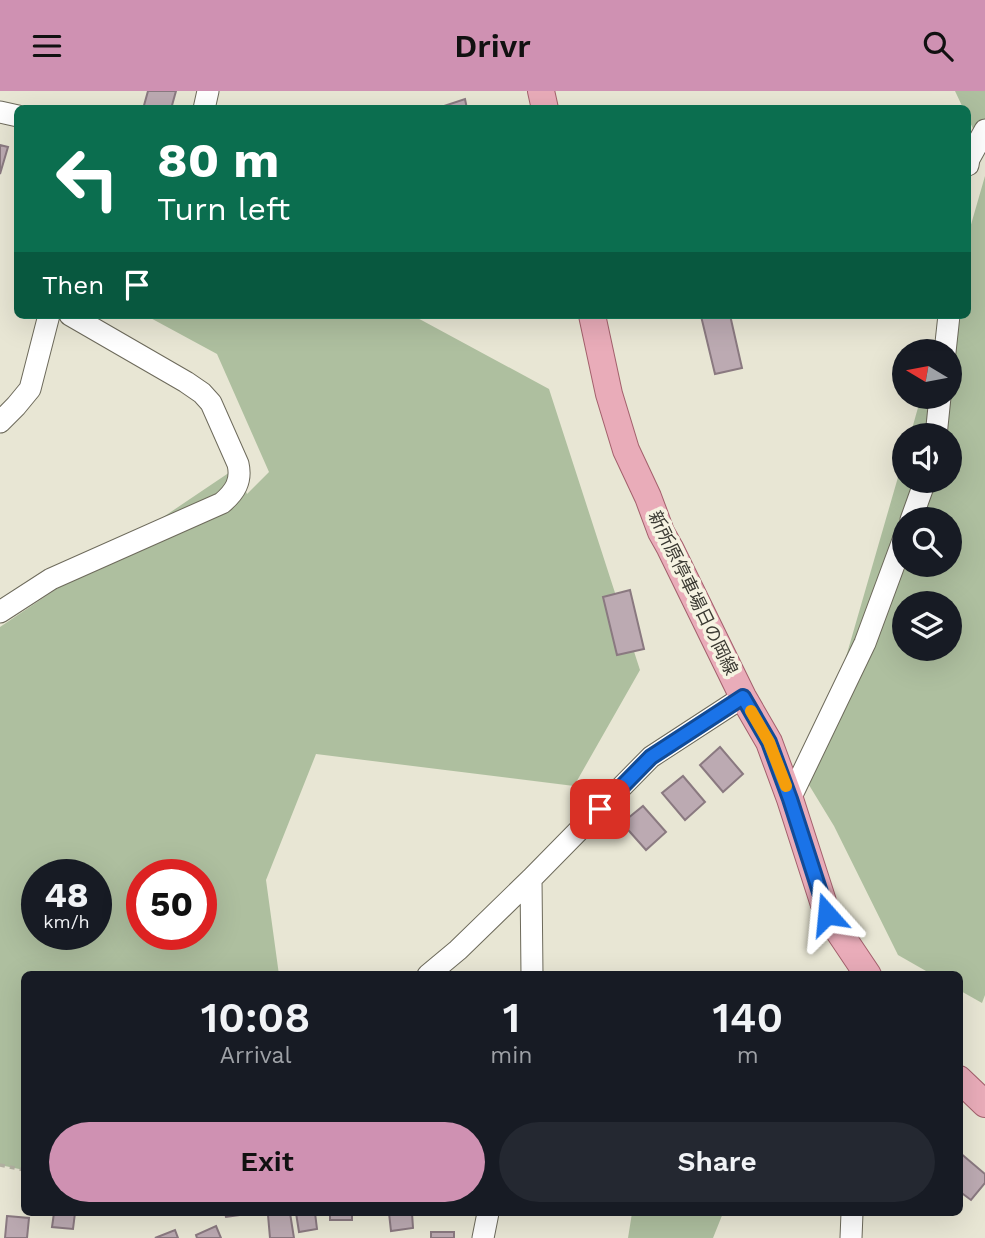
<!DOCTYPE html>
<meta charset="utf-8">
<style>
:root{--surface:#171b24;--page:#242831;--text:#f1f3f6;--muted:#9ea1a6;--accent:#cf91b2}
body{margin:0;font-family:"Work Sans","Noto Sans JP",sans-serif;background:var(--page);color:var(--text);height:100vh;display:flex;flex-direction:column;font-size:26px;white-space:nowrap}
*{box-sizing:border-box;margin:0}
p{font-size:23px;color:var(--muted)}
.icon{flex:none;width:38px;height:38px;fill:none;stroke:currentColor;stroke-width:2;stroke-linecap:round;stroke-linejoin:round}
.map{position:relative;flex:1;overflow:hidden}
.drawer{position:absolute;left:21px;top:880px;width:942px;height:245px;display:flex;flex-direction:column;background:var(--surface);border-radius:10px;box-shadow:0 7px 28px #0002}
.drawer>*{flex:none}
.guide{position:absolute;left:14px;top:14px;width:957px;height:214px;border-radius:10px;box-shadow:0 7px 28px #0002;background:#0b6e4f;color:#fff;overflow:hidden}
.needle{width:46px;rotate:280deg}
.tools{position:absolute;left:892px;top:248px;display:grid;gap:14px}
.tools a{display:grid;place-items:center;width:70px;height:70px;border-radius:50%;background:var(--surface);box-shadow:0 7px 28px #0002;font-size:35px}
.speed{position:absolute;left:21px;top:768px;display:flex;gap:14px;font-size:35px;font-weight:700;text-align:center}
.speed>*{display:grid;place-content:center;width:91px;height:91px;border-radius:50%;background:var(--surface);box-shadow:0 7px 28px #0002;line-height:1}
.speed small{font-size:18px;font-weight:400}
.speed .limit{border:10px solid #d22;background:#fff;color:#111}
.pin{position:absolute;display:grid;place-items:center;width:60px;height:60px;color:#fff;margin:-30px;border-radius:14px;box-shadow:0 4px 10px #0006}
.me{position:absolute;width:77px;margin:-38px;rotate:342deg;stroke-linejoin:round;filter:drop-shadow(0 0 5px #0008)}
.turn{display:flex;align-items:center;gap:24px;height:147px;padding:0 28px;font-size:32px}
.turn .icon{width:91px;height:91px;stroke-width:2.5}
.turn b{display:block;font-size:49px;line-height:60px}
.then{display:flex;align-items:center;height:66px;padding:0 28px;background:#0003;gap:14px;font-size:26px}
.eta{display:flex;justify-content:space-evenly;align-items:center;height:119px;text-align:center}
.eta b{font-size:42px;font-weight:600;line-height:49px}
.primary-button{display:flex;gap:14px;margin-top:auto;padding:14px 28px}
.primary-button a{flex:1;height:80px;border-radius:42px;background:var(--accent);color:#111;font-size:28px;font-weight:600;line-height:80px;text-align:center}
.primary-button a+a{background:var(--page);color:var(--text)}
header{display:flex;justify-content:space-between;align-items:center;height:91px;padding:0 28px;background:var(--accent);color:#111;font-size:32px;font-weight:600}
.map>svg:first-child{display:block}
.green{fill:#aebf9f;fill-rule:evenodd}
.building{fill:#bcaab2;stroke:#8a7980;stroke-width:2}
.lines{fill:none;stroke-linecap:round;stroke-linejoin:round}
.minor-casing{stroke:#6d6a5b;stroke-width:23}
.major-casing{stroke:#a3606c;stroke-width:28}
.path{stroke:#b3b1a2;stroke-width:3.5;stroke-dasharray:5 5;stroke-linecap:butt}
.minor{stroke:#fff;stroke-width:21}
.major{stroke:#e9acb9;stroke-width:26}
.route-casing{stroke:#114b97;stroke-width:18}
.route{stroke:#1a73e8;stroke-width:12}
.slow{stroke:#f59e0b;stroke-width:12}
.labels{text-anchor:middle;stroke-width:7;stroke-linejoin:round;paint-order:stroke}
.street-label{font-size:18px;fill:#3b3a33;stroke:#f6f3e2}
</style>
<header><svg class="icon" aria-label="menu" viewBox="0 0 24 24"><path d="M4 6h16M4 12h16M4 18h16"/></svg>Drivr<svg class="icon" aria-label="search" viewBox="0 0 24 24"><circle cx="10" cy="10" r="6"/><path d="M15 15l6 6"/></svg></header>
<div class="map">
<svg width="985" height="1147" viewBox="0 0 985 1147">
<rect width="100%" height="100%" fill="#e8e6d4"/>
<!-- green -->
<path class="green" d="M955,0H985V63L968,27V18L963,17Z
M985,85V904L982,912L959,899V884H933L898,864L834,735L809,694L905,362V390H950V345H910L921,306H950V261H934L945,224H968V144ZM905,429H950V474H905ZM905,513H950V558H905Z
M145,224H412L549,298L640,579L574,695L316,663L266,789L279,884H24V1079L0,1074V536L236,377L247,403L269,381L217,263ZM37,784H96V844H37ZM142,784H201V844H142Z
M632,1122H723L713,1147H628Z"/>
<!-- building -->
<path class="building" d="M148,0H176L171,18H143Z
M465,8L467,18H438V17Z
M0,54L8,56L0,83Z
M730,224L742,277L715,283L701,225Z
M630,499L644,558L617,564L603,506Z
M720,656L743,683L723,701L700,674Z
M683,685L705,711L685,729L662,702Z
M643,715L666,741L646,759L622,732Z
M959,1061L985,1083V1092L971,1109L959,1100Z
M54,1122H75L73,1138L52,1136Z
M225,1122H248V1123L226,1126Z
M290,1122L294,1147H270L268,1124Z
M296,1122H315L317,1138L299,1141Z
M330,1122H352V1129H330Z
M389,1122H412L413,1137L391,1140Z
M7,1125L29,1127L27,1147H5Z
M216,1135L221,1147H197L196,1144Z
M175,1139L178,1147H155Z
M431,1141H454V1147H431Z"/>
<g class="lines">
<!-- minor casing -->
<g class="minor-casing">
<path id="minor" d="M204,18L208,0
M0,21L18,25
M968,74L969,68L985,39
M945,261L949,224
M0,331L16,315L30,298L49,224
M936,345L940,306
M911,429L925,390
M0,521L51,488L222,412C235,401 242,390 238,373L211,312L202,302L186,291L70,224
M790,708L865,552L905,444
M531,788L532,884
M428,884L458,859L531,788L651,666L743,606
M483,1147L488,1122
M851,1147L852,1122"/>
</g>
<!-- major casing -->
<g class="major-casing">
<path id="major" d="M541,0L545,18
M592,224L609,303L626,359L648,406L661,441L670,457L743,606L769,651L790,708L827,823L868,884
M959,988L985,1013"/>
</g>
<!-- path -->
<path class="path" d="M0,1074L24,1079"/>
<!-- minor -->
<use href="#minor" class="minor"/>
<!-- major -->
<use href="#major" class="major"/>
</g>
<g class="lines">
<!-- route casing -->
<g class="route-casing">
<path id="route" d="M600,718L651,666L743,606L769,651L790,708L827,823"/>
</g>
<!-- route -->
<use href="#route" class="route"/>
<!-- slow -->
<path class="slow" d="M751,620L769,651L786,695"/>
</g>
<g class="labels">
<!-- street labels -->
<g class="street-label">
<text transform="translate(693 502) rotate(64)" y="6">新所原停車場日の岡線</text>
</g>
</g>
</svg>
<div class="tools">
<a><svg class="needle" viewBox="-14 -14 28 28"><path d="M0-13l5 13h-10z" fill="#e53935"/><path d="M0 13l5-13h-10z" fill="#9ea1a6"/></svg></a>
<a><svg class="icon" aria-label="sound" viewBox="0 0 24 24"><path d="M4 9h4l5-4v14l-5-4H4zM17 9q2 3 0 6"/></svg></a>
<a><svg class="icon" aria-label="search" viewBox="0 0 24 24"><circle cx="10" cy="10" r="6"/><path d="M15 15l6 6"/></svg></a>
<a><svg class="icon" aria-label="layers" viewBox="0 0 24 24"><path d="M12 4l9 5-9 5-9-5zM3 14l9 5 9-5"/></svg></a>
</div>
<div class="speed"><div>48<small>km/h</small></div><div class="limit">50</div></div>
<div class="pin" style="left:600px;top:718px;background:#d93025"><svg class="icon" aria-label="arrive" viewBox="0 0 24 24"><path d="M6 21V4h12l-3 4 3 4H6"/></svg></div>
<svg class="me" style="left:827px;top:823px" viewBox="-20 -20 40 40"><path d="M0-17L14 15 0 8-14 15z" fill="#1a73e8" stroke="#fff" stroke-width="4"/></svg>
<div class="guide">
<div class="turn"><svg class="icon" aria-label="left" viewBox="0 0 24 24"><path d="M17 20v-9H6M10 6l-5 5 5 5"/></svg><div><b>80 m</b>Turn left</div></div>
<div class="then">Then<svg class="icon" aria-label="arrive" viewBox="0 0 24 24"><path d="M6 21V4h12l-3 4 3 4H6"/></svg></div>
</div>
<section class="drawer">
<div class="eta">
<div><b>10:08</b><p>Arrival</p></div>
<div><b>1</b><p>min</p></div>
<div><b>140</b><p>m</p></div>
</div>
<div class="primary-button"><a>Exit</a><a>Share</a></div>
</section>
</div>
